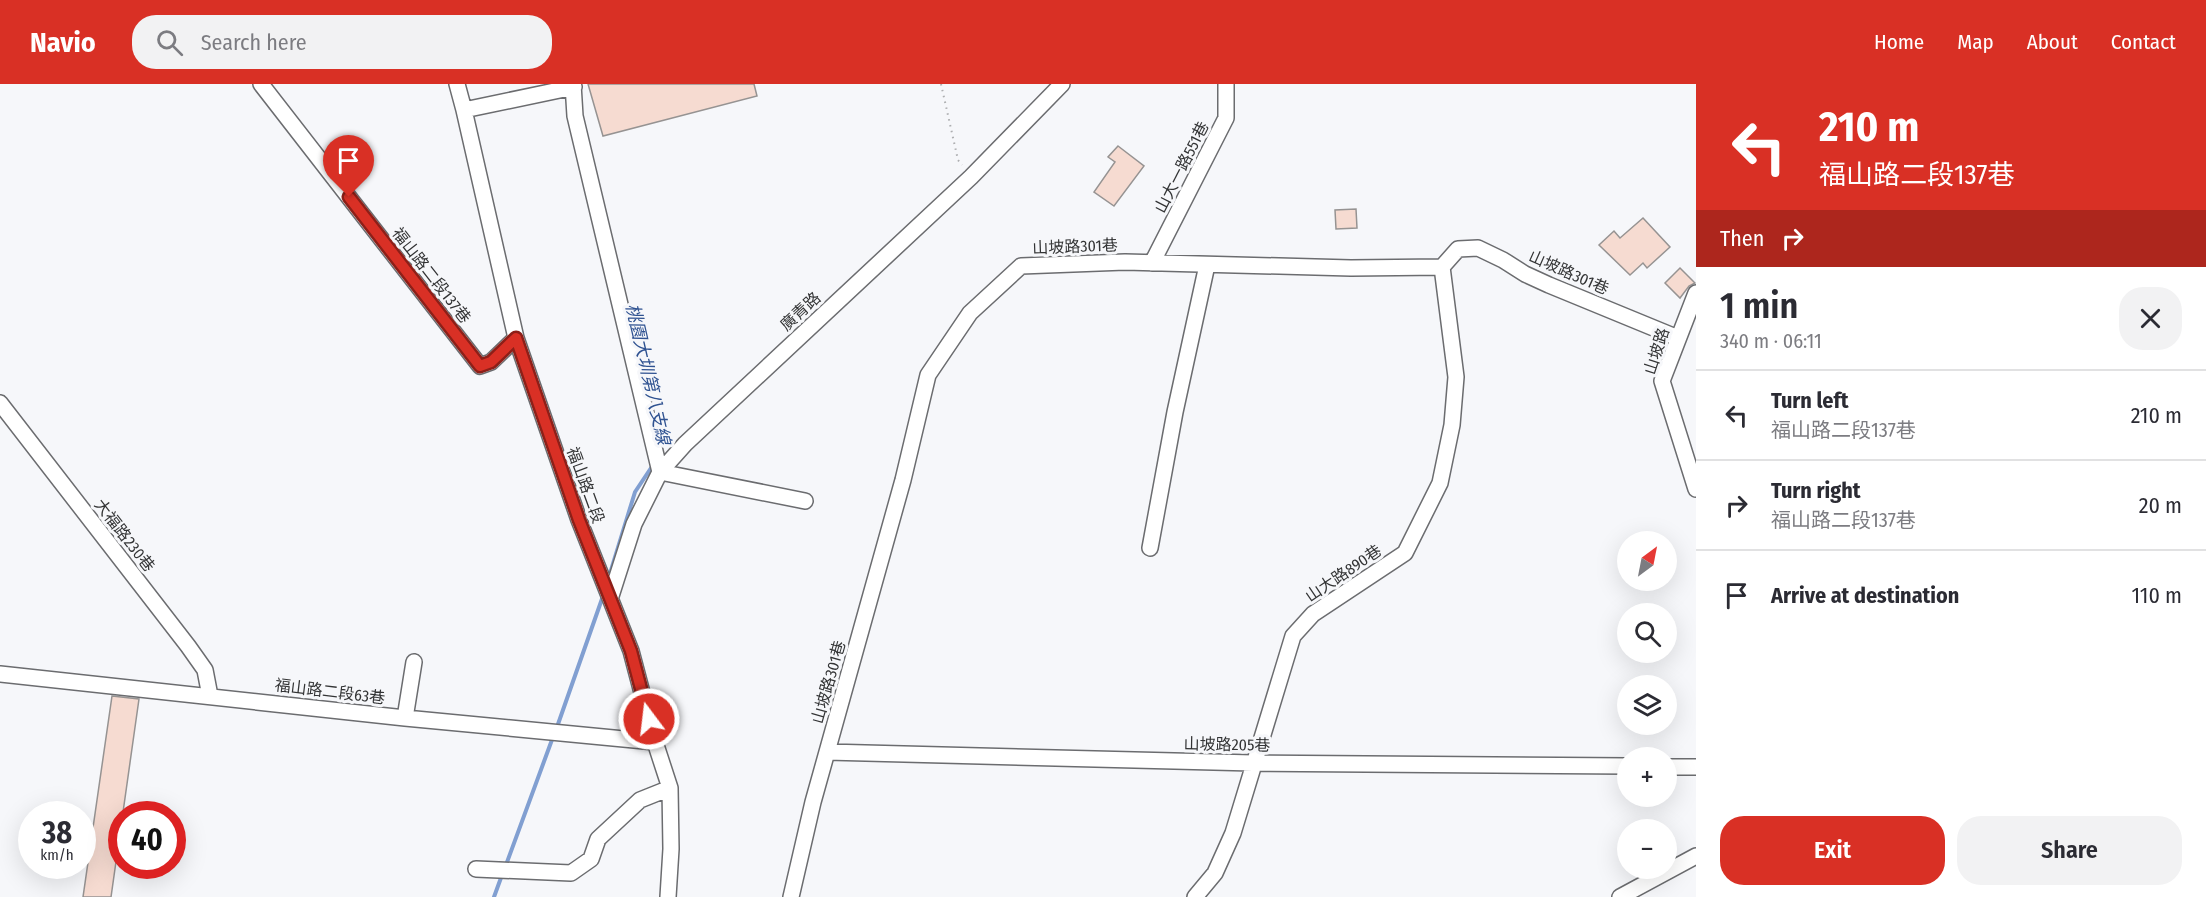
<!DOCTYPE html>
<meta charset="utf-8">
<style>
:root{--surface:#fff;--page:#f2f2f3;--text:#2b2b33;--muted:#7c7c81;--line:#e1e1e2;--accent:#d93025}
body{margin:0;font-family:"Fira Sans Condensed","Noto Sans TC",sans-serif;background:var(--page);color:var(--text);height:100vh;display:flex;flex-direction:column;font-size:22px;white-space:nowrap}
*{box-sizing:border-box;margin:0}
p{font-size:20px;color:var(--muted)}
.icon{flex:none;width:33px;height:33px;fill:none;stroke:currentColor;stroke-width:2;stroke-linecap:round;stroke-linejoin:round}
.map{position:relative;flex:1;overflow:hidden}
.details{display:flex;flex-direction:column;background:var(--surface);width:510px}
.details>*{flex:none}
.top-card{background:#d93025;color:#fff;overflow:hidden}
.needle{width:39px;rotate:32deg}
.fabs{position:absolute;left:1617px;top:447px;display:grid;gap:12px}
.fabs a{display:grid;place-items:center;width:60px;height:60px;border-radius:50%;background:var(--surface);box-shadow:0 6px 24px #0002;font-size:30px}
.speed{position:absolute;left:18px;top:717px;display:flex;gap:12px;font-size:30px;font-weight:700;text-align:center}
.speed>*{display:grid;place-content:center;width:78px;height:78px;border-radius:50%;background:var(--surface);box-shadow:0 6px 24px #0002;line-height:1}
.speed small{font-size:15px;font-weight:400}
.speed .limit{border:9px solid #d22;background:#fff;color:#111}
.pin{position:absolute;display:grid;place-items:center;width:51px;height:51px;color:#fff;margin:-62px -26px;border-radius:50% 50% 50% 0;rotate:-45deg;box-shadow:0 0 6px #0007}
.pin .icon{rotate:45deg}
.me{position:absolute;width:66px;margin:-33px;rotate:345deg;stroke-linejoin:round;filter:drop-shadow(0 0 4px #0008)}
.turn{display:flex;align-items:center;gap:21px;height:126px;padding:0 24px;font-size:27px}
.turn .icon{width:78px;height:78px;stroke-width:2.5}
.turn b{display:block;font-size:42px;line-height:51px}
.then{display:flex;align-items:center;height:57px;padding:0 24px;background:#0003;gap:12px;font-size:22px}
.round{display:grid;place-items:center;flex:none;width:63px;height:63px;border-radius:24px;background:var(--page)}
.overview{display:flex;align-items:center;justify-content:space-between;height:102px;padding:0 24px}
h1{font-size:36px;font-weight:600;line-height:45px}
.button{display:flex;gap:12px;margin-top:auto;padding:12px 24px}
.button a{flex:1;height:69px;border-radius:24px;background:var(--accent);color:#fff;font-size:24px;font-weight:600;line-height:69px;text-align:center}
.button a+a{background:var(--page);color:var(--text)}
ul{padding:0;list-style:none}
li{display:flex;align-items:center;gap:18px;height:90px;padding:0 24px;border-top:2px solid var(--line)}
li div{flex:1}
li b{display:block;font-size:22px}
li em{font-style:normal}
header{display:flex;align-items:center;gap:36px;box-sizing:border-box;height:84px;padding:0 30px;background:var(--accent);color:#fff}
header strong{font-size:28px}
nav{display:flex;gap:33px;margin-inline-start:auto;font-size:21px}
.search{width:420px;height:54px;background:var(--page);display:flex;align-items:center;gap:15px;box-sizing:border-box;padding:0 21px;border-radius:24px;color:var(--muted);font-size:22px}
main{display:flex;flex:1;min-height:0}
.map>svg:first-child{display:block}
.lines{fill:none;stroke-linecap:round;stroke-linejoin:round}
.stream{stroke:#819fd1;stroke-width:4}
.building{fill:#f6dbd1;stroke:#969392;stroke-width:1.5}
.minor-casing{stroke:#6b6c6f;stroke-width:18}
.path{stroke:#adaeb0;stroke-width:2;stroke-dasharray:1.5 4.5;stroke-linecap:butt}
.minor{stroke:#fff;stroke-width:15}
.route-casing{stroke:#8d1f18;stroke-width:15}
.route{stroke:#d93025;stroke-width:10}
.labels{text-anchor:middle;stroke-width:6;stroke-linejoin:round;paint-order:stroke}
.street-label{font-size:16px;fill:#333435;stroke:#f6f7fa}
.water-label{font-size:18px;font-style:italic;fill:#2f5291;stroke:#f6f7fa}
</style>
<header>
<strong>Navio</strong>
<div class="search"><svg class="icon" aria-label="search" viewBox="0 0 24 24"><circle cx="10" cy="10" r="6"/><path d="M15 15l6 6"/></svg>Search here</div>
<nav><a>Home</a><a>Map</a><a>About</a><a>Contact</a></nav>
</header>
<main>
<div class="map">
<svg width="1696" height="813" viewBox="0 0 1696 813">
<rect width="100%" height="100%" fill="#f6f7fa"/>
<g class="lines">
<!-- stream -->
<path class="stream" d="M608,496L635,408L653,381
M557,643L603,512
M506,781L553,653
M494,813L502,791"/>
</g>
<!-- building -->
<path class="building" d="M588,0H754L757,12L603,52Z
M1118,62L1144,82L1114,122L1094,108L1115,78L1108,73Z
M1356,125L1357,144L1336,145L1335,126Z
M1643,134L1670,163L1647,184L1643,179L1630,191L1599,161L1614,147L1620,154Z
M1680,184L1695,199L1689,202L1680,214L1665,199Z
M112,612L139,615L111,813H83Z"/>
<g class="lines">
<!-- minor casing -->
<g class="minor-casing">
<path id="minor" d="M261,0L480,282L491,278L516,254
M457,0L464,26L516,254L579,436L631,567L655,658L670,704L671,765L668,813
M573,0L575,32L660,388L805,417
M464,26L574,3
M1152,179L1226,34V0
M1696,209L1662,297L1696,405
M0,319L188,562L205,586L210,612
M1150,464L1175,328L1207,181
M611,512L634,440L660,388L685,360L971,93L1062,0
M0,590L405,634L655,658
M405,634L414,578
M827,668L1253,679L1628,682
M1666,683H1696
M476,785L571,789L591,775L598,755L640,716L670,704
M791,813L813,718L903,396L928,291L970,229L1021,182L1125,178L1351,184L1442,183L1458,165L1478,164L1503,176L1525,190L1549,201L1678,254
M1195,813L1215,789L1233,749L1293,552L1313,530L1405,469L1440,399L1452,341L1456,293L1442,183
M1620,813L1696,772"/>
</g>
<!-- path -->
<path class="path" d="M941,0L958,76L962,81"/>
<!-- minor -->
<use href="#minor" class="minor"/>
</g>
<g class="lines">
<!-- route casing -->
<g class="route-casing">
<path id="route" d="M349,113L480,282L491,278L516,254L579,436L631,567L649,635"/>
</g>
<!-- route -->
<use href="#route" class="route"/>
</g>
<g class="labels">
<!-- street labels -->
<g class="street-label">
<text transform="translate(1181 83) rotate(-63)" y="6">山大一路551巷</text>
<text transform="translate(1075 162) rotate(-2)" y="6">山坡路301巷</text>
<text transform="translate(1569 188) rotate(24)" y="6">山坡路301巷</text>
<text transform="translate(432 191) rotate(52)" y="6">福山路二段137巷</text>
<text transform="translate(800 227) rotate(-43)" y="6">廣青路</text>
<text transform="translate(1656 267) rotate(-72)" y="6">山坡路</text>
<text transform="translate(586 401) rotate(70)" y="6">福山路二段</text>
<text transform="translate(125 451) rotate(52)" y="6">大福路230巷</text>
<text transform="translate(1343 489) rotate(-34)" y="6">山大路890巷</text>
<text transform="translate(828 598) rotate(-74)" y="6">山坡路301巷</text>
<text transform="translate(330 607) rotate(7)" y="6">福山路二段63巷</text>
<text transform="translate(1227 660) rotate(1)" y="6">山坡路205巷</text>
</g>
<!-- water labels -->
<g class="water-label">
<text transform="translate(648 290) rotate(77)" y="6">桃園大圳第八支線</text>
</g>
</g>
</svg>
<div class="fabs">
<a><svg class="needle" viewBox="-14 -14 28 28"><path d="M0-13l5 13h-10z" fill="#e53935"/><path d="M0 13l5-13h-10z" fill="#7c7c81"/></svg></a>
<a><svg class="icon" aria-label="search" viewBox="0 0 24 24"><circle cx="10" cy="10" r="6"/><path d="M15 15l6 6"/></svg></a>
<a><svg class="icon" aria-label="layers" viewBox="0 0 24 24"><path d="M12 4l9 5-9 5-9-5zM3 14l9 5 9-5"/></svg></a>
<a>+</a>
<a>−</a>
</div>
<div class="speed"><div>38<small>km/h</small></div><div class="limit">40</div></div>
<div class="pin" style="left:349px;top:113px;background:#d93025"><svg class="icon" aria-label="arrive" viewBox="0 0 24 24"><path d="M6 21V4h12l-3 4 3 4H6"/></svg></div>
<svg class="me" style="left:649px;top:635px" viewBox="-20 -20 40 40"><circle r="17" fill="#d93025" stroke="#fff" stroke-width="3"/><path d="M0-11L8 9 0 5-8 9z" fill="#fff"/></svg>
</div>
<section class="details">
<div class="top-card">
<div class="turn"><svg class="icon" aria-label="left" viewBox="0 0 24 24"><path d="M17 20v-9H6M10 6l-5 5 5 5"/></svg><div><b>210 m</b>福山路二段137巷</div></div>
<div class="then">Then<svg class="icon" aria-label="right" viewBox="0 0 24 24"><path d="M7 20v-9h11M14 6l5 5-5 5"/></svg></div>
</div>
<div class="overview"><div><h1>1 min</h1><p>340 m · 06:11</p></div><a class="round"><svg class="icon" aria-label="close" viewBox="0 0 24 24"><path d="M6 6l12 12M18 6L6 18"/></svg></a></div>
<ul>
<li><svg class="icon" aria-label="left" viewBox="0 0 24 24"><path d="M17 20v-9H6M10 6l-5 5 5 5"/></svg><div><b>Turn left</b><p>福山路二段137巷</p></div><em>210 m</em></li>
<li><svg class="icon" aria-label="right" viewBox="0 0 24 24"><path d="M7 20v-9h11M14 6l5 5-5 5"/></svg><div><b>Turn right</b><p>福山路二段137巷</p></div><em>20 m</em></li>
<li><svg class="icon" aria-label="arrive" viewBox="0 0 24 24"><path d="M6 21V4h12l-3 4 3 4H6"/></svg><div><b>Arrive at destination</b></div><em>110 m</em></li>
</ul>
<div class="button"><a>Exit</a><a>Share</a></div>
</section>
</main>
